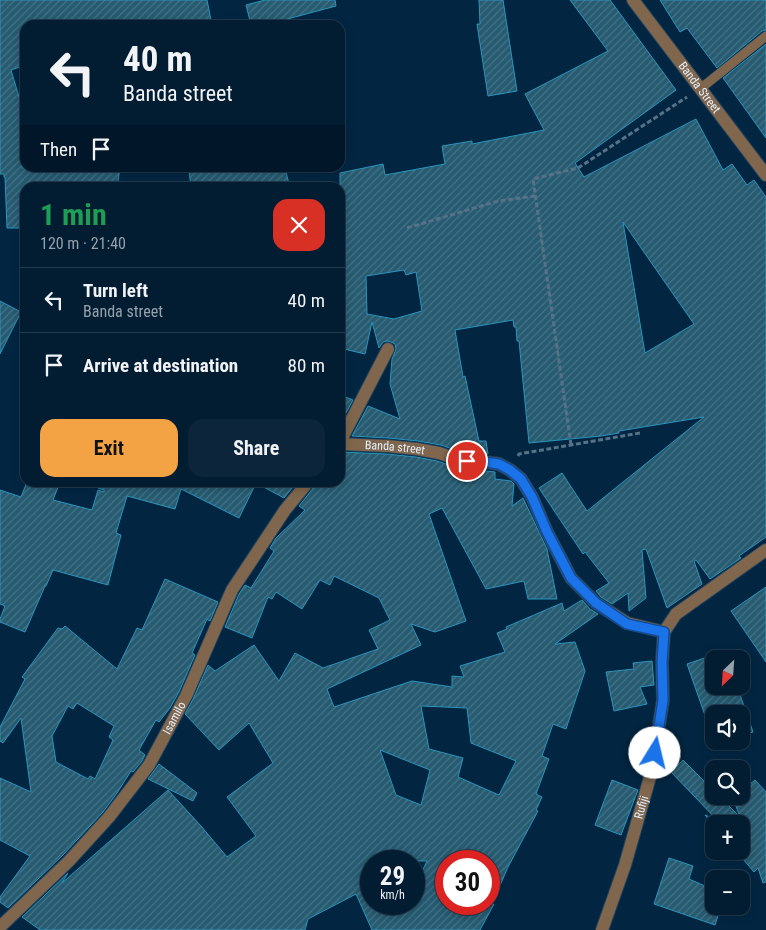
<!DOCTYPE html>
<meta charset="utf-8">
<style>
:root{--surface:#021c32;--page:#0c253a;--text:#f1f3f6;--muted:#96a1ac;--line:#233a4d;--accent:#f4a344}
body{margin:0;font-family:"Roboto Condensed",sans-serif;background:var(--page);color:var(--text);height:100vh;display:flex;flex-direction:column;font-size:19px;white-space:nowrap}
*{box-sizing:border-box;margin:0}
p{font-size:16px;color:var(--muted)}
.icon{flex:none;width:28px;height:28px;fill:none;stroke:currentColor;stroke-width:2;stroke-linecap:round;stroke-linejoin:round}
.map{position:relative;flex:1;overflow:hidden}
.sheet{position:absolute;left:20px;top:182px;width:325px;height:305px;display:flex;flex-direction:column;background:var(--surface);border-radius:15px;box-shadow:0 2px 8px #0003,0 0 0 1px var(--line)}
.sheet>*{flex:none}
.guide{position:absolute;left:20px;top:20px;width:325px;height:152px;border-radius:15px;box-shadow:0 2px 8px #0003,0 0 0 1px var(--line);background:#021c32;color:var(--text);overflow:hidden}
.needle{width:32px;rotate:205deg}
.buttons{position:absolute;left:705px;top:650px;display:grid;gap:10px}
.buttons a{display:grid;place-items:center;width:45px;height:45px;border-radius:10px;background:var(--surface);box-shadow:0 2px 8px #0003,0 0 0 1px var(--line);font-size:25px}
.speed{position:absolute;left:360px;top:850px;display:flex;gap:10px;font-size:25px;font-weight:700;text-align:center}
.speed>*{display:grid;place-content:center;width:65px;height:65px;border-radius:50%;background:var(--surface);box-shadow:0 2px 8px #0003,0 0 0 1px var(--line);line-height:1}
.speed small{font-size:12px;font-weight:400}
.speed .limit{border:8px solid #d22;background:#fff;color:#111}
.pin{position:absolute;display:grid;place-items:center;width:42px;height:42px;color:#fff;margin:-21px;border:2px solid #fff;border-radius:50%;box-shadow:0 1px 5px #0007}
.me{position:absolute;width:55px;margin:-28px;rotate:9deg;stroke-linejoin:round;filter:drop-shadow(0 0 4px #0008)}
.turn{display:flex;align-items:center;gap:18px;height:105px;padding:0 20px;font-size:22px}
.turn .icon{width:65px;height:65px;stroke-width:2.5}
.turn b{display:block;font-size:35px;line-height:42px}
.then{display:flex;align-items:center;height:48px;padding:0 20px;background:#0003;gap:10px;font-size:19px}
.round{display:grid;place-items:center;flex:none;width:52px;height:52px;border-radius:15px;background:var(--page)}
.summary{display:flex;align-items:center;justify-content:space-between;height:85px;padding:0 20px}
h1{font-size:30px;font-weight:700;line-height:38px;color:#1e9e55}
.button{display:flex;gap:10px;margin-top:auto;padding:10px 20px}
.button a{flex:1;height:58px;border-radius:15px;background:var(--accent);color:#111;font-size:20px;font-weight:700;line-height:58px;text-align:center}
.button a+a{background:var(--page);color:var(--text)}
ul{padding:0;list-style:none}
li{display:flex;align-items:center;gap:15px;height:65px;padding:0 20px;border-top:1px solid var(--line)}
li div{flex:1}
li b{display:block;font-size:19px}
li em{font-style:normal}
.map>svg:first-child{display:block}
.building{fill:url(#building-hatch);stroke:#2995bc;fill-rule:evenodd}
.lines{fill:none;stroke-linecap:round;stroke-linejoin:round}
.service-casing{stroke:#22425c;stroke-width:10}
.minor-casing{stroke:#22425c;stroke-width:14}
.path{stroke:#567188;stroke-width:3;stroke-dasharray:5 2.5;stroke-linecap:butt}
.service{stroke:#7f664d;stroke-width:9}
.minor{stroke:#7f664d;stroke-width:12}
.route-casing{stroke:#114b97;stroke-width:12}
.route{stroke:#1a73e8;stroke-width:9}
.labels{text-anchor:middle;stroke-width:5;stroke-linejoin:round;paint-order:stroke}
.street-label{font-size:12px;fill:#e3f0fd;stroke:#081c2e}
</style>
<div class="map">
<svg width="766" height="930" viewBox="0 0 766 930">
<defs>
<pattern id="building-hatch" width="6" height="6" patternUnits="userSpaceOnUse" patternTransform="scale(1.25)"><rect width="6" height="6" fill="#265b71"/><path d="M-1 1l2-2M0 6l6-6M5 7l2-2" fill="none" stroke="#457386"/></pattern>
</defs>
<rect width="100%" height="100%" fill="#022642"/>
<!-- building -->
<path class="building" d="M0,0H207L212,25H25V65L11,70L25,117L22,168H120L117,188H25V228H7L5,177H4V174H0Z
M265,0H335L336,6L265,25H251L246,5Z
M479,0H503L517,91L488,96L477,24H480Z
M570,0H610L676,90L575,163L584,177L696,119L723,170L732,164L747,185L754,180L766,197V537L739,556L741,558L710,579L696,560L694,561L702,584L667,608L646,549L642,550L646,598L629,611L628,593L612,604L601,597L596,591L609,583L585,552L583,554L539,488L562,473L587,511L704,417L619,431V433L601,436L529,443L519,341H517L516,327H514L513,320L455,330L463,377L465,376L479,441H486L488,454L461,452L441,445L418,441L388,438L352,436L368,406L400,419L390,384L392,359L396,349L395,344L391,342L387,341L383,342L379,348L372,322L365,354L340,348V173L383,164L385,175L445,164L442,146L472,141V144L544,130L525,94L608,51ZM623,222L694,324L645,353ZM404,270L406,275L416,272L422,311L394,319L367,314L366,276Z
M660,0H766V30L762,31L717,68L687,28L680,32Z
M766,44V138L723,78Z
M208,168H285L290,188H191L189,170Z
M0,301L21,312L0,354Z
M340,395L353,400L340,424Z
M340,452L386,454L416,457L437,461L458,468L495,472V479L511,481L514,484L512,506L523,498L547,549L557,599H528L524,581L486,589L442,508L429,514L466,621L435,632L411,624L421,645L327,689L334,707L412,681L452,687V676L464,677L460,666L505,652L497,633L507,629L506,627L562,603L564,611L582,600L590,609L598,614L555,644L575,642L585,671L566,729L553,724L542,756L549,759L536,794L542,797L536,810L538,811L508,867L492,904H494L480,930H372L356,894L308,919L305,930H40L22,917L68,873L62,883L168,790L201,826L227,857L256,836L227,797L273,763L249,723L219,750L185,714L193,699L208,665L215,671L254,645L279,681L295,653L323,668L378,649L369,630L390,620L379,598L334,576L330,585L320,580L302,609L276,592L272,599L268,597L252,638L225,627L239,594L245,585L251,588L274,551L270,548L276,538L305,510L299,506L314,487L316,482H340ZM421,706L467,708L471,743L516,761L499,795L458,777L463,758L429,749ZM380,750L430,770L421,805L396,795ZM371,861H427L414,888V904H371ZM446,861H489V904H446Z
M27,482H60L53,500L92,510L98,490L104,492V490L98,488L99,482H297L284,498L256,483L239,518L181,489L175,509L127,496L116,533L121,535L108,585L53,570L46,586H45L25,632L0,622V619L5,606L0,604V490L21,497Z
M165,579L218,602L210,621L207,619L192,653L195,655L179,692L170,708L159,722L156,720L139,750L145,755L142,761L133,772L131,771L117,793L103,812L63,855L8,908L0,902V897L30,856L0,840V778L31,792L21,718L3,743L0,741V727L25,679L22,677L58,628L62,629L65,626L117,669L137,628L142,630ZM77,703L114,726L109,737L113,740L95,779L90,776L88,779L56,762L52,736L68,706L73,709Z
M766,587V662L731,611Z
M725,651L728,659H714V686H737L753,732L741,736V714H714V741L687,664Z
M652,661L654,685L640,687L647,704L614,711L606,672L634,669L633,663Z
M683,760L714,791V796H719L740,817L733,798L735,796H741V791L755,780L766,792V882L763,883L758,868L754,872L736,851H741V824H714V826L705,815L717,820L671,772Z
M159,764L197,793L193,801L148,779Z
M612,780L638,790L621,835L595,825Z
M669,858L693,866L689,879L714,890V906L721,907L715,925L654,904Z"/>
<g class="lines">
<!-- service casing -->
<g class="service-casing">
<path id="service" d="M700,89L766,36"/>
</g>
<!-- minor casing -->
<g class="minor-casing">
<g id="minor">
<path id="s1" d="M633,0L766,175"/>
<path d="M340,442L388,349"/>
<path id="s2" d="M340,444L387,446L417,449L439,453L459,460L485,462L499,464L510,470L521,479L532,497L547,532L571,578L596,603L627,623L664,632"/>
<path id="s3" d="M0,927L69,861L109,817L149,765L186,696L232,590L285,510L308,482"/>
<path id="s4" d="M602,930L625,865L652,770L663,700L662,662L664,632L676,614L766,550"/>
</g>
</g>
<!-- path -->
<path class="path" d="M407,228L498,201L535,196
M571,445L533,179L578,168L687,97
M518,456L519,454L640,433"/>
<!-- service -->
<use href="#service" class="service"/>
<!-- minor -->
<use href="#minor" class="minor"/>
</g>
<g class="lines">
<!-- route casing -->
<g class="route-casing">
<path id="route" d="M467,461L485,462L499,464L510,470L521,479L532,497L547,532L571,578L596,603L627,624L664,632L662,662L663,700L655,753"/>
</g>
<!-- route -->
<use href="#route" class="route"/>
</g>
<g class="labels">
<!-- street labels -->
<g class="street-label">
<text dy="4" stroke="none"><textPath href="#s1" startOffset="110">Banda Street</textPath></text>
<text dy="4" stroke="none"><textPath href="#s2" startOffset="55">Banda street</textPath></text>
<text dy="4" stroke="none"><textPath href="#s3" startOffset="274">Isamilo</textPath></text>
<text dy="4" stroke="none"><textPath href="#s4" startOffset="129">Rufiji</textPath></text>
</g>
</g>
</svg>
<div class="buttons">
<a><svg class="needle" viewBox="-14 -14 28 28"><path d="M0-13l5 13h-10z" fill="#e53935"/><path d="M0 13l5-13h-10z" fill="#96a1ac"/></svg></a>
<a><svg class="icon" aria-label="sound" viewBox="0 0 24 24"><path d="M4 9h4l5-4v14l-5-4H4zM17 9q2 3 0 6"/></svg></a>
<a><svg class="icon" aria-label="search" viewBox="0 0 24 24"><circle cx="10" cy="10" r="6"/><path d="M15 15l6 6"/></svg></a>
<a>+</a>
<a>−</a>
</div>
<div class="speed"><div>29<small>km/h</small></div><div class="limit">30</div></div>
<div class="pin" style="left:467px;top:461px;background:#d93025"><svg class="icon" aria-label="arrive" viewBox="0 0 24 24"><path d="M6 21V4h12l-3 4 3 4H6"/></svg></div>
<svg class="me" style="left:655px;top:753px" viewBox="-20 -20 40 40"><circle r="19" fill="#fff"/><path d="M0-13L10 11 0 6-10 11z" fill="#1a73e8"/></svg>
<div class="guide">
<div class="turn"><svg class="icon" aria-label="left" viewBox="0 0 24 24"><path d="M17 20v-9H6M10 6l-5 5 5 5"/></svg><div><b>40 m</b>Banda street</div></div>
<div class="then">Then<svg class="icon" aria-label="arrive" viewBox="0 0 24 24"><path d="M6 21V4h12l-3 4 3 4H6"/></svg></div>
</div>
<section class="sheet">
<div class="summary"><div><h1>1 min</h1><p>120 m · 21:40</p></div><a class="round" style="background:#d93025;color:#fff"><svg class="icon" aria-label="close" viewBox="0 0 24 24"><path d="M6 6l12 12M18 6L6 18"/></svg></a></div>
<ul>
<li><svg class="icon" aria-label="left" viewBox="0 0 24 24"><path d="M17 20v-9H6M10 6l-5 5 5 5"/></svg><div><b>Turn left</b><p>Banda street</p></div><em>40 m</em></li>
<li><svg class="icon" aria-label="arrive" viewBox="0 0 24 24"><path d="M6 21V4h12l-3 4 3 4H6"/></svg><div><b>Arrive at destination</b></div><em>80 m</em></li>
</ul>
<div class="button"><a>Exit</a><a>Share</a></div>
</section>
</div>
